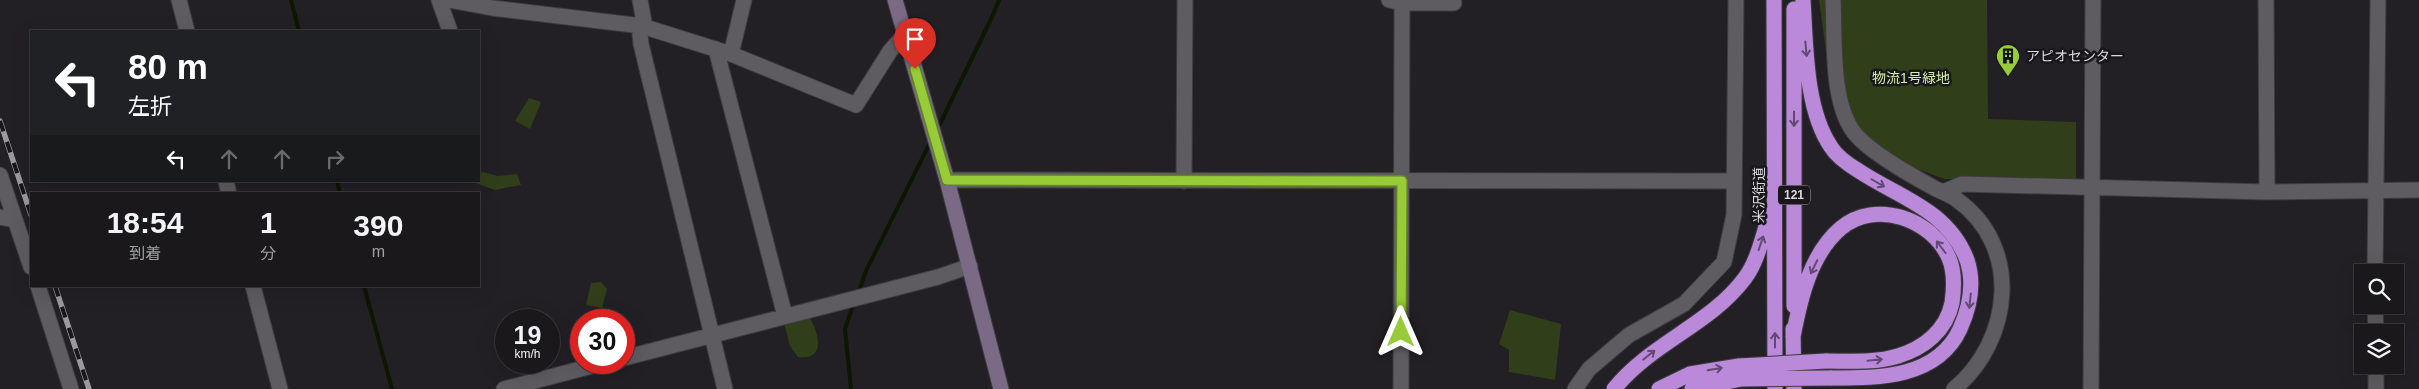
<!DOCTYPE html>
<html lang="ja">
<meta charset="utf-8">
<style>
:root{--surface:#1a181b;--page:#272528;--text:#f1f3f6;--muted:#9fa0a3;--line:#38373a}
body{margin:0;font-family:Arial,"Noto Sans JP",sans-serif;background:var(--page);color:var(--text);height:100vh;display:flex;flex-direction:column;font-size:19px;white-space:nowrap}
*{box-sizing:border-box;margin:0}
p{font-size:16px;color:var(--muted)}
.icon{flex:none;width:28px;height:28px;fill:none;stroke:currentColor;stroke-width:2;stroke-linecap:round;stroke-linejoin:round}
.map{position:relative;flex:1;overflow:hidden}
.details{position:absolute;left:30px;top:192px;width:450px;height:95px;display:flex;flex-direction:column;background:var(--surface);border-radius:0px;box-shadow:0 5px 20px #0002,0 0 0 1px var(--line)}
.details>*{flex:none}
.top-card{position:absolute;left:30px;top:30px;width:450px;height:152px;border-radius:0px;box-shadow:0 5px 20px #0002,0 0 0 1px var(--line);background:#202124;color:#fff;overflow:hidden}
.buttons{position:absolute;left:2354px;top:264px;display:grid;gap:10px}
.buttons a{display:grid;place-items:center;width:50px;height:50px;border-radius:0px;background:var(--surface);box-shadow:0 5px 20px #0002,0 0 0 1px var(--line);font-size:25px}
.speed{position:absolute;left:495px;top:309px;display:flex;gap:10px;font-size:25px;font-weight:700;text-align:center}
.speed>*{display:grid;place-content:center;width:65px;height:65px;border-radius:50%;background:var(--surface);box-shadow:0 5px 20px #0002,0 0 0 1px var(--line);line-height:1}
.speed small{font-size:12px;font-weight:400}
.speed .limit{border:8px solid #d22;background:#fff;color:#111}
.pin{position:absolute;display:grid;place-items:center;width:42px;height:42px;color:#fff;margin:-51px -21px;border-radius:50% 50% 50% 0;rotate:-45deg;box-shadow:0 0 5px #0007}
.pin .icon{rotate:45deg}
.me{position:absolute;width:55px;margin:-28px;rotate:0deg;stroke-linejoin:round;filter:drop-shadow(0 0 4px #0008)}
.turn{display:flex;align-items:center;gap:18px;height:105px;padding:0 15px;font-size:22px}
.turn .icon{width:65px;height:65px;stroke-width:2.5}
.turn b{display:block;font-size:35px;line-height:42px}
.lanes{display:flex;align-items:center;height:48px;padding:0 15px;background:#0003;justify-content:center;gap:25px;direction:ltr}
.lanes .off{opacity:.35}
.eta{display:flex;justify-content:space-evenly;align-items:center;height:85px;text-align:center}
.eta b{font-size:30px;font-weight:600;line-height:35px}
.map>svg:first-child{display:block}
.green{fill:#303e1a}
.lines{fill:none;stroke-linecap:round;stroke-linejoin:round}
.stream{stroke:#0c1600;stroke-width:4}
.street-casing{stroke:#3e3c3f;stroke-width:17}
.secondary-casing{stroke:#3e3c3f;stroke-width:17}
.highway-casing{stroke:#3e3c3f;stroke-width:17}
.street{stroke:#5e5c60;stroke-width:15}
.secondary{stroke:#7a6a85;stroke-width:15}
.highway{stroke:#ba89da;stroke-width:15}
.rail-casing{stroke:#9b999c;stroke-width:5.5}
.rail{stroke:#19171b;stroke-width:4;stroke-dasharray:11;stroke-linecap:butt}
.highway-bridge-casing{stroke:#3e3c3f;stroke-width:17;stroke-linecap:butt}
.highway-bridge{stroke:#ba89da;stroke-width:15}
.oneway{stroke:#614a71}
.route-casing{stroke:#628424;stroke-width:12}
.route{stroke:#97cb38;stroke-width:9}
.labels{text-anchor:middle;stroke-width:5;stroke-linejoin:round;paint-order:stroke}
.shield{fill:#19171b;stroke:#a19fa2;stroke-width:1}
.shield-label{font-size:12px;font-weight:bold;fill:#dbd9dc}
.poi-label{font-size:14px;fill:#dbd9dc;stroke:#19171b;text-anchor:start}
.park-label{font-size:14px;fill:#d2f1aa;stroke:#19171b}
.street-label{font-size:14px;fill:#dbd9dc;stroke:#19171b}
</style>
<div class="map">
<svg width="2419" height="389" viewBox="0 0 2419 389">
<rect width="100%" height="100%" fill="#222024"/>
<!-- green -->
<path class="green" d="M1819,0H1987L1988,119L2076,122V181L1944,179L1868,150L1830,81Z
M529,98L541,102L530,129L515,121Z
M479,171L498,176L517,174L521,185L495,190L470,181H479Z
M601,282L607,289L602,308L586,305L591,283Z
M1510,310L1561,324L1555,380L1509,372V350L1499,344Z
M809,317C819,332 827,361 798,357L790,346L784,323Z
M549,340L559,342L555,361L549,360Z"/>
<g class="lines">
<!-- stream -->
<path class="stream" d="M291,0L299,31
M937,130L992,17L999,0
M337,181L340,194
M364,286L392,389
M858,294L866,271L931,141
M851,389L845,329L854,303"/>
<!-- street casing -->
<g class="street-casing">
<path id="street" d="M179,0L187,31
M439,0L450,31
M449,0L492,8L642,26L731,54L856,105L890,51L905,34
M640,0L644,22L640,35L641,44L725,389
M1389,0L1402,3H1454
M1833,0C1835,38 1830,107 1857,136C1873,154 1914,177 1936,189C1943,192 1950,195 1956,199C2023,246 2012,341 1954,389
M2266,0L2267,192
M716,49L785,316
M731,54L744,0
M0,175L31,267
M947,180L1734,181
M226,181L229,194
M1184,181L1185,0
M1943,192L1962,184L2267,192L2419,190
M0,217L15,220
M2375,272L2378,0
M38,286L71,389
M253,286L280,389
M2375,305L2376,332
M624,358L938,277L970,266
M2376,365V389
M504,389L607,362
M1401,389L1402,3
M1575,389L1589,369L1629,335L1684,304L1724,262L1734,215L1736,0
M2091,389L2093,0"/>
</g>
<!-- secondary casing -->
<g class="secondary-casing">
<path id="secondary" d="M895,0L947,180L1001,389"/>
</g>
<!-- highway casing -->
<g class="highway-casing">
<path id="highway" d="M1774,0L1775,389
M1803,0C1806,45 1805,109 1831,147C1837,157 1849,165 1859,171C1900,198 1948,210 1967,260C1975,284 1970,307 1960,329C1937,379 1877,378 1830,378
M1794,306V9
M1793,329L1794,389
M1793,337C1800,300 1810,254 1841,228C1876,199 1932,219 1949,258C1955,272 1954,289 1952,303C1946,331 1924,348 1898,356C1876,363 1850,361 1826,361
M1614,389C1652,342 1710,325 1745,278C1759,259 1763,233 1771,211
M1659,389L1690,374L1739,366
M1692,389L1741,379"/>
</g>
<!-- street -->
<use href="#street" class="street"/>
<!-- secondary -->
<use href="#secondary" class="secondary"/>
<!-- highway -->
<use href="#highway" class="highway"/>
<!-- rail casing -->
<g class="rail-casing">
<path id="rail" d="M0,121L31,215
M55,286L89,389"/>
</g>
<!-- rail -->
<use href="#rail" class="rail"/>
<!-- highway-bridge casing -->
<g class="highway-bridge-casing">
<path id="highway-bridge" d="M1739,366L1826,361
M1741,379L1830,378"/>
</g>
<!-- highway-bridge -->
<use href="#highway-bridge" class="highway-bridge"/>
</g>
<!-- one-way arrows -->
<defs><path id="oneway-shaft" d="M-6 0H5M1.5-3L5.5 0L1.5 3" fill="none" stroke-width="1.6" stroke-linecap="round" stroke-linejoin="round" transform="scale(1.25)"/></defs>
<g class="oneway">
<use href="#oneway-shaft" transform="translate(1806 49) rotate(85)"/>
<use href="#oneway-shaft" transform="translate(1794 119) rotate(90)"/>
<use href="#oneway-shaft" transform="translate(1878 183) rotate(30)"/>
<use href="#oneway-shaft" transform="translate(1761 243) rotate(-71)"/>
<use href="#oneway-shaft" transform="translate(1941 247) rotate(-127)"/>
<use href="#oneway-shaft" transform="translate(1814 267) rotate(116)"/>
<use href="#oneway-shaft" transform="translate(1970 301) rotate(96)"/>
<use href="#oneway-shaft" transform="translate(1775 340) rotate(-90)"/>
<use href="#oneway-shaft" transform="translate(1649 355) rotate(-39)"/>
<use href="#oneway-shaft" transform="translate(1875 360) rotate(-6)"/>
<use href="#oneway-shaft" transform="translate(1715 369) rotate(-10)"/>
</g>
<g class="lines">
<!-- route casing -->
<g class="route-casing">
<path id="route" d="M915,69L947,180L1402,181L1401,332"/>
</g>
<!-- route -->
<use href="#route" class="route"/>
</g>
<!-- icons -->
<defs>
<g id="building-pin" transform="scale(1.25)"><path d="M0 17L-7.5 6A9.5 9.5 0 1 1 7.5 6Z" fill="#97cb38" stroke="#19171b"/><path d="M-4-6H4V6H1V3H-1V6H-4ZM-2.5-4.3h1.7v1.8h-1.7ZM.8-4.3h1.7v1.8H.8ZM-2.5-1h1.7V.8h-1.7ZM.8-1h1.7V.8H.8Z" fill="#111"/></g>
</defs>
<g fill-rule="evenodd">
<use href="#building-pin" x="2008" y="56"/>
</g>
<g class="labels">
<!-- shield labels -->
<rect class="shield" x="1778" y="185.5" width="32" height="19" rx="4"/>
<g class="shield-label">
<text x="1794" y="199">121</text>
</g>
<!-- poi labels -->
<g class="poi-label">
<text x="2026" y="61">アピオセンター</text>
</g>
<!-- park labels -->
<g class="park-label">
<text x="1911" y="83">物流1号緑地</text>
</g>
<!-- street labels -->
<g class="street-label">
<text transform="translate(1759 195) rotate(-90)" y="5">米沢街道</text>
</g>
</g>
</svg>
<div class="buttons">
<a><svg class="icon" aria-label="search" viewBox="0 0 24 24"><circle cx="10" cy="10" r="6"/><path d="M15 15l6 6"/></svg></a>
<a><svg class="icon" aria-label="layers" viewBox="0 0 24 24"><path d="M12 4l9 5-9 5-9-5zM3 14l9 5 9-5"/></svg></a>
</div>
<div class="speed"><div>19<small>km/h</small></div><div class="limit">30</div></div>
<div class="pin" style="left:915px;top:69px;background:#d93025"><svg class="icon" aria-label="arrive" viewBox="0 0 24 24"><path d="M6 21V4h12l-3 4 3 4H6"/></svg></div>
<svg class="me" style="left:1401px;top:332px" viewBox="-20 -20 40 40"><path d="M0-17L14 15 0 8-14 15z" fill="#97cb38" stroke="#fff" stroke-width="4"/></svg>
<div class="top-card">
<div class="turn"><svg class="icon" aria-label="left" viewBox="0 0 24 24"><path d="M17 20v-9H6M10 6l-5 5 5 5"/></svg><div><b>80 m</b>左折</div></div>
<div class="lanes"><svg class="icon" aria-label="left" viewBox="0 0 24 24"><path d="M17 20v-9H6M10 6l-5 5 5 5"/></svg><svg class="icon off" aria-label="ahead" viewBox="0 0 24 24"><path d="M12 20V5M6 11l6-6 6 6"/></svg><svg class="icon off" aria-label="ahead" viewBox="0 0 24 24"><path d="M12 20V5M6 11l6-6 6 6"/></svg><svg class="icon off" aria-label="right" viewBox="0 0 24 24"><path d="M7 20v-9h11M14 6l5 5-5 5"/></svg></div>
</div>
<section class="details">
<div class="eta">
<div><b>18:54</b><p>到着</p></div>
<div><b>1</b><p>分</p></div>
<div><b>390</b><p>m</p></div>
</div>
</section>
</div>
